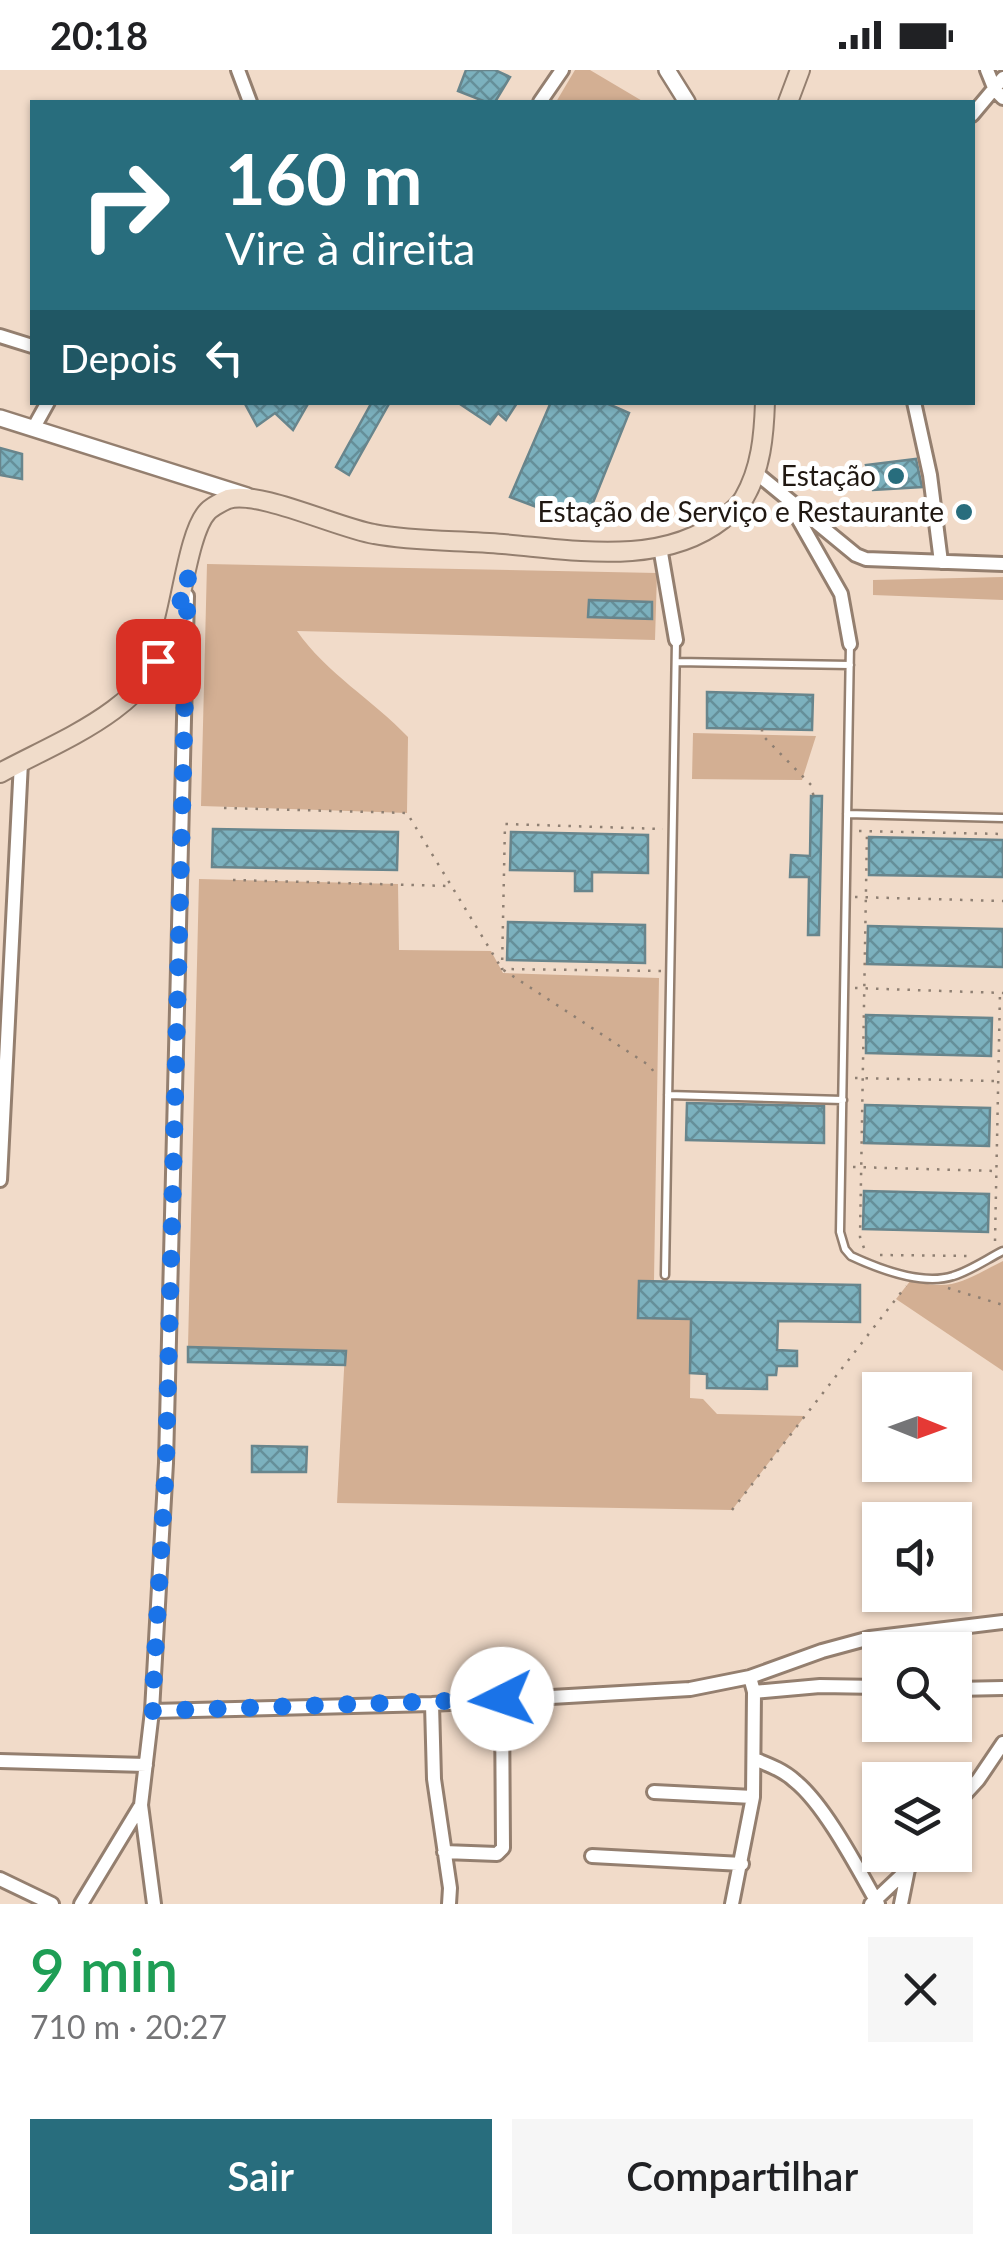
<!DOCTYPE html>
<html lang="pt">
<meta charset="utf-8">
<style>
:root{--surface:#fff;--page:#f6f6f6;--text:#202124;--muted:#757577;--accent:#286d7d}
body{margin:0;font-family:Lato,sans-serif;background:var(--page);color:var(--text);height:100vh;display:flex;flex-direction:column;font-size:38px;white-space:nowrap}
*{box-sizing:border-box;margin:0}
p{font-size:32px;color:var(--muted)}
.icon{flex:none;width:55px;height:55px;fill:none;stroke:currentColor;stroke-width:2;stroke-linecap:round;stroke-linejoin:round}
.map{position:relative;height:1834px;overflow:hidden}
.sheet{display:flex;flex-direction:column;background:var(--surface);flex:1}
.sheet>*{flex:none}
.hud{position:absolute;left:30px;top:30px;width:945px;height:305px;border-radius:0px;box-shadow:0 2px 8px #0004;background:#286d7d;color:#fff;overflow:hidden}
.needle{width:65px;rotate:91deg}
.fabs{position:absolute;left:862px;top:1302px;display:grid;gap:20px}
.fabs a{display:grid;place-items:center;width:110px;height:110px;border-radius:0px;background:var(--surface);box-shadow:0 2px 8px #0004;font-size:50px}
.pin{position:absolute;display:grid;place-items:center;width:85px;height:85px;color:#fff;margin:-42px;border-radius:20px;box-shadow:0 5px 15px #0006}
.me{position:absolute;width:110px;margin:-55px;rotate:266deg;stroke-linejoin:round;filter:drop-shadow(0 0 8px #0008)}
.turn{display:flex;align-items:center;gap:35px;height:210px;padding:0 30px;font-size:45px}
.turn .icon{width:130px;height:130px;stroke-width:2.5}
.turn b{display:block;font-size:70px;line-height:85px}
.then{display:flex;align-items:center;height:95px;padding:0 30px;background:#0003;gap:20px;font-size:38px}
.round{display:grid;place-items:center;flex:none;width:105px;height:105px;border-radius:0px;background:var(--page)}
.head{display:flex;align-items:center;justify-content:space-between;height:170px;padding:0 30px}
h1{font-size:60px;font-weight:600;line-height:75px;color:#1e9e55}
.action{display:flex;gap:20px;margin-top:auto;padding:20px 30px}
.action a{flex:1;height:115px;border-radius:0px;background:var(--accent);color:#fff;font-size:40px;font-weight:600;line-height:115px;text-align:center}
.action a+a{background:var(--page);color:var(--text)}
.status{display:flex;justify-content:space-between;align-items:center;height:70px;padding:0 50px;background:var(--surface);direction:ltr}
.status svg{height:28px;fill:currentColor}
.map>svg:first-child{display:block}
.green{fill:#d3af93}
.building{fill:url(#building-cross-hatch);stroke:#68858c;stroke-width:2.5}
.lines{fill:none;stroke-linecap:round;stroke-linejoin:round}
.service-casing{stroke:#947f6f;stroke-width:11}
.minor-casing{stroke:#947f6f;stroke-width:18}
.tertiary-casing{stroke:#947f6f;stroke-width:20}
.secondary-casing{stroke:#947f6f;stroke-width:22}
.path{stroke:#8e7f72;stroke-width:2.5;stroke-dasharray:2.5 8;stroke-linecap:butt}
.service{stroke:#fff;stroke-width:6}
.minor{stroke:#fff;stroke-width:12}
.tertiary{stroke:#fff;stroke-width:15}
.secondary{stroke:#f0dcca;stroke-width:18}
.route{stroke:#1a73e8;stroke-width:18;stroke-dasharray:0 32.4}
.poi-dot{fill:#286d7d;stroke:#fff;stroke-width:4}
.labels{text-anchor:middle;stroke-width:10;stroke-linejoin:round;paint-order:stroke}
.poi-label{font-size:28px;fill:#201812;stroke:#fff;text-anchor:end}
</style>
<div class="status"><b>20:18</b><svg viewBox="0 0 49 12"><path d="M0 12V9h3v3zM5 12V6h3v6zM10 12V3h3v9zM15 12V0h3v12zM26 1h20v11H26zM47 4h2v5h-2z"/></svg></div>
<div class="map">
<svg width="1003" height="1834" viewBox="0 0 1003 1834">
<defs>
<pattern id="building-cross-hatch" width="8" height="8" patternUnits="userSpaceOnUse" patternTransform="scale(2.5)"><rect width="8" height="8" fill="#7cb1be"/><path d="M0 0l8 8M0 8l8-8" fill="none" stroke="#658f99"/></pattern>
</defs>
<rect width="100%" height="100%" fill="#f1dbc9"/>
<!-- green -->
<path class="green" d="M575,0H590L644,32H556Z
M207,494L657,503L655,570L297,561C326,603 373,630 408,667L407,743L201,736Z
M1003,507V530L873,525V510Z
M693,663L816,666L802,710L692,709Z
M199,809L398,814L399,880L491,881L503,903L659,908L654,1211H639L638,1248L691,1249L690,1328L703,1329L717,1344L805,1346L732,1440L337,1433L345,1281L188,1277Z
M1003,1191V1301L896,1229L911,1210C953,1223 966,1209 1003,1191Z"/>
<!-- building -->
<path class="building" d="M466,0H495L510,7L495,32H486L458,21Z
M244,332H309L293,360L275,343L257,356Z
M372,332H390L349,405L336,397Z
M457,332H507L517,333L506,350L498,343L490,354Z
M551,332H604L629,343L584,455L510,427Z
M0,378L22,384V409L0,405Z
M916,389L922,417L873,420L866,395Z
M589,530L652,532V549L588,547Z
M707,622L813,625L812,660L707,658Z
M811,726H822L819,865H808L809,807H790L791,785L810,786Z
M213,759L398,762L397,800L212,797Z
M511,762L648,765V803L592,802V821H575V801L510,800Z
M869,767L1003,770V807L869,805Z
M508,852L645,855V893L507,890Z
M868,856L1003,859V897L867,894Z
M866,945L992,948L991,986L866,983Z
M687,1033L824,1036V1073L686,1070Z
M865,1035L990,1038L989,1076L864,1073Z
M864,1121L989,1124L988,1162L863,1159Z
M639,1211L860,1215V1252L778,1251L777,1280L797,1281V1296H777L776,1305H767V1319L707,1318V1304L690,1303L691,1249L638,1248Z
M188,1277L346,1281L345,1295L188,1292Z
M252,1376L307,1377L306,1402H252Z"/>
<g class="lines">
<!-- service casing -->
<g class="service-casing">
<path id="service" d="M850,574L840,1162L845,1179L851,1186C879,1199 922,1216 953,1206C970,1201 987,1189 1003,1181
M676,592L850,595
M847,744L1003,748
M668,1025L843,1030
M665,1205L676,571"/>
</g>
<!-- minor casing -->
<g class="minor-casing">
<path id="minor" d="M238,0L250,32
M987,0L995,20L1003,28
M540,32L562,0
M972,45L1003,8
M0,266L32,276
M914,332L930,405L941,492
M33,359L48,332
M755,402L856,485L866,489L1003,494
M791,436L841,524L850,574
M660,477L676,570
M0,1110L21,692
M955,1619L1003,1618
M754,1622L820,1616L880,1617
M432,1634L434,1709L450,1818L449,1834
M152,1641L432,1634L690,1619L750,1607L822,1581L870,1568L1003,1552
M754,1689C769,1695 783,1700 795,1711C825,1735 858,1799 878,1834
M0,1691L146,1695
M654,1722L753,1727
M141,1735L154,1834
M955,1735L978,1710L1003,1673
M444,1782L497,1784L503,1778L502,1629
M592,1786L742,1794
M0,1809L52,1834
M81,1834L141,1735L152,1641L166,1393L187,526
M732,1834L753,1727L754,1622L750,1607
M871,1834L906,1801
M901,1834L908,1799L918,1785"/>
</g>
<!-- tertiary casing -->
<g class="tertiary-casing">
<path id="tertiary" d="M667,0L687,32
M0,348L247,426"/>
</g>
<!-- secondary casing -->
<g class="secondary-casing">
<path id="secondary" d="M788,32L800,0
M0,703C61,670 143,641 169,571C181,540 188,461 208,441C212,437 223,431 228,429C259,420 338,458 374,464C416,472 461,470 503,474C574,480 662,497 723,449C730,443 740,436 744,428C761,399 764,365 765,332"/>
</g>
<!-- path -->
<path class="path" d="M762,659V665L811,715L814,728
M224,738L407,743L502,899L650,996L657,1007
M859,761L1003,764
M233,810L448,816
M855,827L1003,831
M661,901L502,899L505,754L663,759
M855,918L1003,923
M855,1008L997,1011
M853,1097L995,1101
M995,1171L1000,922
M864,1178L860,1167L867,761
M880,1185L972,1186
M948,1218L1003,1235
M732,1440L906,1216"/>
<!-- service -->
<use href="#service" class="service"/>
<!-- minor -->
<use href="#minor" class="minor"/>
<!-- tertiary -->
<use href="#tertiary" class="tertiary"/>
<!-- secondary -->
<use href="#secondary" class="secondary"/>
</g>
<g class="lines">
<!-- route -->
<path class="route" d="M158,591L169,573L188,504L166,1393L152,1641L502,1629"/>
</g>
<!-- markers -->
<g class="poi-dot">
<circle cx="896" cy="406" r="10"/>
<circle cx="964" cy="442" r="10"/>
</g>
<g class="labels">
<!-- poi labels -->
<g class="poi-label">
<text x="876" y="416">Estação</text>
<text x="944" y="452">Estação de Serviço e Restaurante</text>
</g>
</g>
</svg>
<div class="fabs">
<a><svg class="needle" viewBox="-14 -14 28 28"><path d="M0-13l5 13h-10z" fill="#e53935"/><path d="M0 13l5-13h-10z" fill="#757577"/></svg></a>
<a><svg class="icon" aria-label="sound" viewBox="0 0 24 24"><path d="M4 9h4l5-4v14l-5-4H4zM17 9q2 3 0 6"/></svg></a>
<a><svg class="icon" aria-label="search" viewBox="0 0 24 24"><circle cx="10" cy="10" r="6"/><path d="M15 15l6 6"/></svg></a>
<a><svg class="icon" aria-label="layers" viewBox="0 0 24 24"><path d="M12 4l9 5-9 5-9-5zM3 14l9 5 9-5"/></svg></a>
</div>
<div class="pin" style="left:158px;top:591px;background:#d93025"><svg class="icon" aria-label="arrive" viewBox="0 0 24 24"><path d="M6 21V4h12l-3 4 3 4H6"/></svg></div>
<svg class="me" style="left:502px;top:1629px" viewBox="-20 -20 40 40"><circle r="19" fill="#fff"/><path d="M0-13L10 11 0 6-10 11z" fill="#1a73e8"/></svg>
<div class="hud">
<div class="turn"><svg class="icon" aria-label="right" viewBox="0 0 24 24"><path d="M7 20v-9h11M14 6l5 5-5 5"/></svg><div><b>160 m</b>Vire à direita</div></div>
<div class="then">Depois<svg class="icon" aria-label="left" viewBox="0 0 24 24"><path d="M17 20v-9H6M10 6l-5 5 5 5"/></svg></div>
</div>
</div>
<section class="sheet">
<div class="head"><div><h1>9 min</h1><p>710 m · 20:27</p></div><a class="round"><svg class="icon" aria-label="close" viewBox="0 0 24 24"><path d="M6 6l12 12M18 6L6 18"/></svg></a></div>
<div class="action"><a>Sair</a><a>Compartilhar</a></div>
</section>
